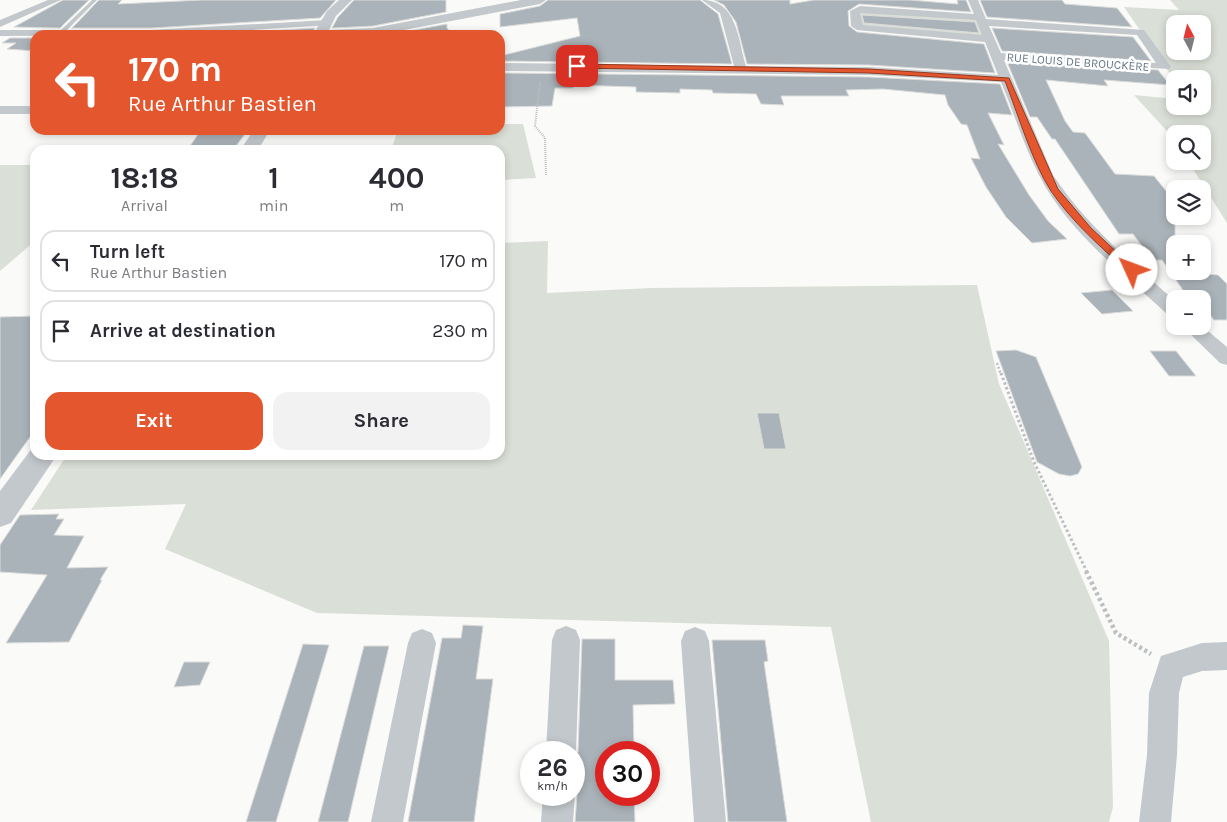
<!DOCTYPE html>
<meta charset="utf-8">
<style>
:root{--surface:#fff;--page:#f2f2f3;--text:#2b2b33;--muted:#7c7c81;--line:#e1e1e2;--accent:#e4572e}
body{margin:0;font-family:Karla,sans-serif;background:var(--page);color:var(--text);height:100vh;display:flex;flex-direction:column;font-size:19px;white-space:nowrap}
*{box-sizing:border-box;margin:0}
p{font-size:16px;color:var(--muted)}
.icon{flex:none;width:28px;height:28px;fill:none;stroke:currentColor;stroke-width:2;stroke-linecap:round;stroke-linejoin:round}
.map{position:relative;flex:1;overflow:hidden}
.side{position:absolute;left:30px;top:145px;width:475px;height:315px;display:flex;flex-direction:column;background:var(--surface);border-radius:15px;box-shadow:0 2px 8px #0003}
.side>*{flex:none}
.top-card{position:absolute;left:30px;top:30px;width:475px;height:105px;border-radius:15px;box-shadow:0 2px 8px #0003;background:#e4572e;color:#fff;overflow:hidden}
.needle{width:32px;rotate:353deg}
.fabs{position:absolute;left:1166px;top:15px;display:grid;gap:10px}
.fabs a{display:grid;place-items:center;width:45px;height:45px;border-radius:10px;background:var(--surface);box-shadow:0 2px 8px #0003;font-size:25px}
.speed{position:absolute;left:520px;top:741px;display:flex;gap:10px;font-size:25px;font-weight:700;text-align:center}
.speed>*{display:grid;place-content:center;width:65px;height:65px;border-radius:50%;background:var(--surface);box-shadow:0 2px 8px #0003;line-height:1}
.speed small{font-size:12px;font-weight:400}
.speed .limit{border:8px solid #d22;background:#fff;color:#111}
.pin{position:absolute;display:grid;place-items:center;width:42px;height:42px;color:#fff;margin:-21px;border-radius:10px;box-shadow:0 2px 8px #0006}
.me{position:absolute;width:55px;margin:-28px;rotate:313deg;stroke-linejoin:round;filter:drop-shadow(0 0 4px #0008)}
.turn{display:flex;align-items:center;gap:18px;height:105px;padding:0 15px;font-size:22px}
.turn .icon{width:65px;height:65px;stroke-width:2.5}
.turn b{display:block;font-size:35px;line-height:42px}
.eta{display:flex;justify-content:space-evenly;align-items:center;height:85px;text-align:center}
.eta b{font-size:30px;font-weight:700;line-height:35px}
.action{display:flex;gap:10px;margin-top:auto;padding:10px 15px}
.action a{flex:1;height:58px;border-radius:15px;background:var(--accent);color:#fff;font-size:20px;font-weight:700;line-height:58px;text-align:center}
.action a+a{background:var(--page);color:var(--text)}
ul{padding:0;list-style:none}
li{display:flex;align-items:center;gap:15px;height:62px;margin:0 10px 8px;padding:0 5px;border:2px solid var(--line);border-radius:15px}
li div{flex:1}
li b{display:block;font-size:19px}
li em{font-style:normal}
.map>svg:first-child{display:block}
.green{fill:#dadfd7;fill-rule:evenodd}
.building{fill:#aab3b9;stroke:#dcdcda}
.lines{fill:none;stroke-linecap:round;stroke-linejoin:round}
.path-far3{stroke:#bbbfc2;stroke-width:2;stroke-dasharray:1 1;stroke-linecap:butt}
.path-far2{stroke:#bbbfc2;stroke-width:2.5;stroke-dasharray:2 2;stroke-linecap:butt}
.path-far1{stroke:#bbbfc2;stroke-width:3;stroke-dasharray:2.5 2.5;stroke-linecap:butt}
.path{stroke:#bbbfc2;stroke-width:4.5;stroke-dasharray:3 3;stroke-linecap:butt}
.service{fill:#c3c8cc;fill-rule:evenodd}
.minor{fill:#c3c8cc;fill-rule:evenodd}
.tertiary{fill:#c3c8cc;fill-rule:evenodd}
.route{fill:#e4572e;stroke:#94391e}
.labels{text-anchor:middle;stroke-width:5;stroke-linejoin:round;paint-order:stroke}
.far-street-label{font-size:12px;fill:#657683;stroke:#fff}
</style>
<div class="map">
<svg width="1227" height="822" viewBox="0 0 1227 822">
<rect width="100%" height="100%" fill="#fafaf8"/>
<!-- green -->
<path class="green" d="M1170,0H1227V223L1188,161H1202V134H1175V140L1134,95L1175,99V106H1202V79H1175V81L1124,7L1179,10ZM1175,24H1202V51H1175Z
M860,9L979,17L991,39L856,26Z
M500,124H523L536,178L500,180V150H391L398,130H500Z
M0,165H35V241L0,271Z
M548,241L547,293L651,288L977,285L999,384L1109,641L1113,807L1109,822H871L831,627L317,613L165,549L186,504L31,510L67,455H500V243Z"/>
<!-- building -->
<path class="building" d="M63,0H89L60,28L14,27Z
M99,0H122L118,4L202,0H336L320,18L151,28H72Z
M354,0H446V12L373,26L332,28L338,17Z
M548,0H700L718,14L732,64L500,61V56L580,36L577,18L500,27V14L540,6Z
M714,0H790V4L814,0H910L958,4L957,0H966L971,12L859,4L848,11L849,26L857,32L984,44L995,73L869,65L747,64L736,22L724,5Z
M980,0H1062L1065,4L1117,8L1132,27L987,17Z
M862,15L975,22L979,33L864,23Z
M447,24V28L450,32L388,35Z
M315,28L311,35H230L232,33Z
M992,28L1133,37L1151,61L1002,51Z
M10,38H35V51L7,49L16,43H2Z
M1007,62L1158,70L1170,85L1104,80L1108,86L1046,80L1065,121L1073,132L1085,133L1115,174L1154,176L1175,202V272L1218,275L1227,284V320H1214L1202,304V299H1199L1195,293H1185L1162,260H1156L1149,250H1145L1133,234H1119L1055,139H1052L1037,117H1030Z
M500,73L869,77L1000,84L1012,115L988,113L1004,145L998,144L1029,195L1048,221L1067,239L1032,243L1006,217L986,187L971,158L980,159L967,125L961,124L948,105L945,95L883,89L846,90L849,96H781L784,105L761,104L756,94L713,93L712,90L680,89V93L636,92V87L574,85L573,88H555L552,106L500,107Z
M201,130H248L233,150L188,149Z
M1112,290L1133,311L1102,314L1081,293Z
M35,316V430L0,479V317Z
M1016,350L1036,357L1082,467L1078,474L1070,476L1059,474L1037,462L996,351Z
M1150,351H1176L1196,376H1169Z
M757,413H779L786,449H764Z
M59,514L56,519H64L54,535L84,536L67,568L108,567L100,580H102L69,642L6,643L47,575L0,572V545L20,515Z
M463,625L483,626L476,679H493L474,822H408L442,638H461Z
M582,639H615V680H673L675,704L633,705L634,752H606V795H634L635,822H575L577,795L574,790V760L578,752Z
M712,640H765L768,661L764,662L787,822H728Z
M303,644L329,645L276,822H246Z
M364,646H389L348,822H318Z
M184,662H210L200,685L174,687Z"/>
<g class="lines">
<!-- path-far3 -->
<path class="path-far3" d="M540,82L535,126L545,138L546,176"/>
<!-- path-far2 -->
<path class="path-far2" d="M997,363L1001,375"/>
<!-- path-far1 -->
<path class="path-far1" d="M1001,373L1034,462L1087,572"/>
<!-- path -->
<path class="path" d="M1086,571L1116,633L1151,654"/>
<!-- service -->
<path class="service" d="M92,0H97L62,35H58V33Z"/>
<!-- minor -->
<path class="minor" d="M48,0H61L0,27V20Z
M702,0C737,0 738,39 746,66L869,67L998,75L985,42L857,30L851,26L850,11L860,6L974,14L968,0H978L986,19L1144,30L1171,67L1169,69L1004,60L1053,175C1086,225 1131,262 1175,301V317L1168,315C1123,273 1067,231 1039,175C1024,146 1014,113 1001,82L869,75L500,71V63L734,66L720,13ZM860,13L976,20L982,35L863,25ZM989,26L1137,35L1156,63L1001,53Z
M327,20L331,21V25L173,35L0,36V30H151Z
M0,106H35V114H0Z
M1182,326H1202L1227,347V365L1220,363Z
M566,626L576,630L580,640L576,752L574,758V752H546L552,640L556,630Z
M695,627L705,631L709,641L726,822H694L681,641L685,631Z
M422,629L432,633L436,643L403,822H371L408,643L412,633Z
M1227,642V670L1202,671L1183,677L1179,693L1177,755L1171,822H1139L1147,755L1149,693L1161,656L1202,643Z
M574,792L575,795L573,822H541L543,795H574Z"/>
<!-- tertiary -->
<path class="tertiary" d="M339,0H352L336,16L329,30L373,28L521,0H546L540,4L378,35H313L327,11Z
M254,130H270L258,150H240Z
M33,447H35V455H57L11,523L0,527V491Z"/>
</g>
<!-- route -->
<path class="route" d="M577,64L869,69L1009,78L1058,189L1091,228L1136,270L1128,272C1101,247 1072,222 1051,191C1032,162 1018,114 1005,81L869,73L575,68Z"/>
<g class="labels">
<!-- far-street labels -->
<g class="far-street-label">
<text transform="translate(1078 62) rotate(4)" y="4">RUE LOUIS DE BROUCKÈRE</text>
</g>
</g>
</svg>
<div class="fabs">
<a><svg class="needle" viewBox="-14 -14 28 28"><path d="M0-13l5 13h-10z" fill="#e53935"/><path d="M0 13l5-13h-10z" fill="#7c7c81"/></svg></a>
<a><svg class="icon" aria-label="sound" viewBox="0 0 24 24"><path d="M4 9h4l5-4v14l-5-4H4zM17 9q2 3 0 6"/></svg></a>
<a><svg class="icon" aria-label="search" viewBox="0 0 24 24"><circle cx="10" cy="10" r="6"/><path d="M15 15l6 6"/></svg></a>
<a><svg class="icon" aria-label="layers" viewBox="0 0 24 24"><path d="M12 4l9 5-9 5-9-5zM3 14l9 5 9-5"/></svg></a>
<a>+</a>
<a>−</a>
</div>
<div class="speed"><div>26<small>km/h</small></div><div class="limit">30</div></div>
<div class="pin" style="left:577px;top:66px;background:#d93025"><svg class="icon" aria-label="arrive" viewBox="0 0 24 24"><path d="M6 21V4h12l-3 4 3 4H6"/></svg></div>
<svg class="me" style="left:1132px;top:270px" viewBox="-20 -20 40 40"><circle r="19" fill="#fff"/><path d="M0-13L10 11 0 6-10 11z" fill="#e4572e"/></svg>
<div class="top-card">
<div class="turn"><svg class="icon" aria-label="left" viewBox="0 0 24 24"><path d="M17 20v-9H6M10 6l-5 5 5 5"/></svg><div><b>170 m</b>Rue Arthur Bastien</div></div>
</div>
<section class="side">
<div class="eta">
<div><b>18:18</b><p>Arrival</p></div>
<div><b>1</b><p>min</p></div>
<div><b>400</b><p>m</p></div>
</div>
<ul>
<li><svg class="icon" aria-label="left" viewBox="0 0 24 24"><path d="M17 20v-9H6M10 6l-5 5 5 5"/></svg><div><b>Turn left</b><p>Rue Arthur Bastien</p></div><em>170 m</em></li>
<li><svg class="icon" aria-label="arrive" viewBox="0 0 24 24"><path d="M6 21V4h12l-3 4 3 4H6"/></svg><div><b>Arrive at destination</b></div><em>230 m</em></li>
</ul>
<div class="action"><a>Exit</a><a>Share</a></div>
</section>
</div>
